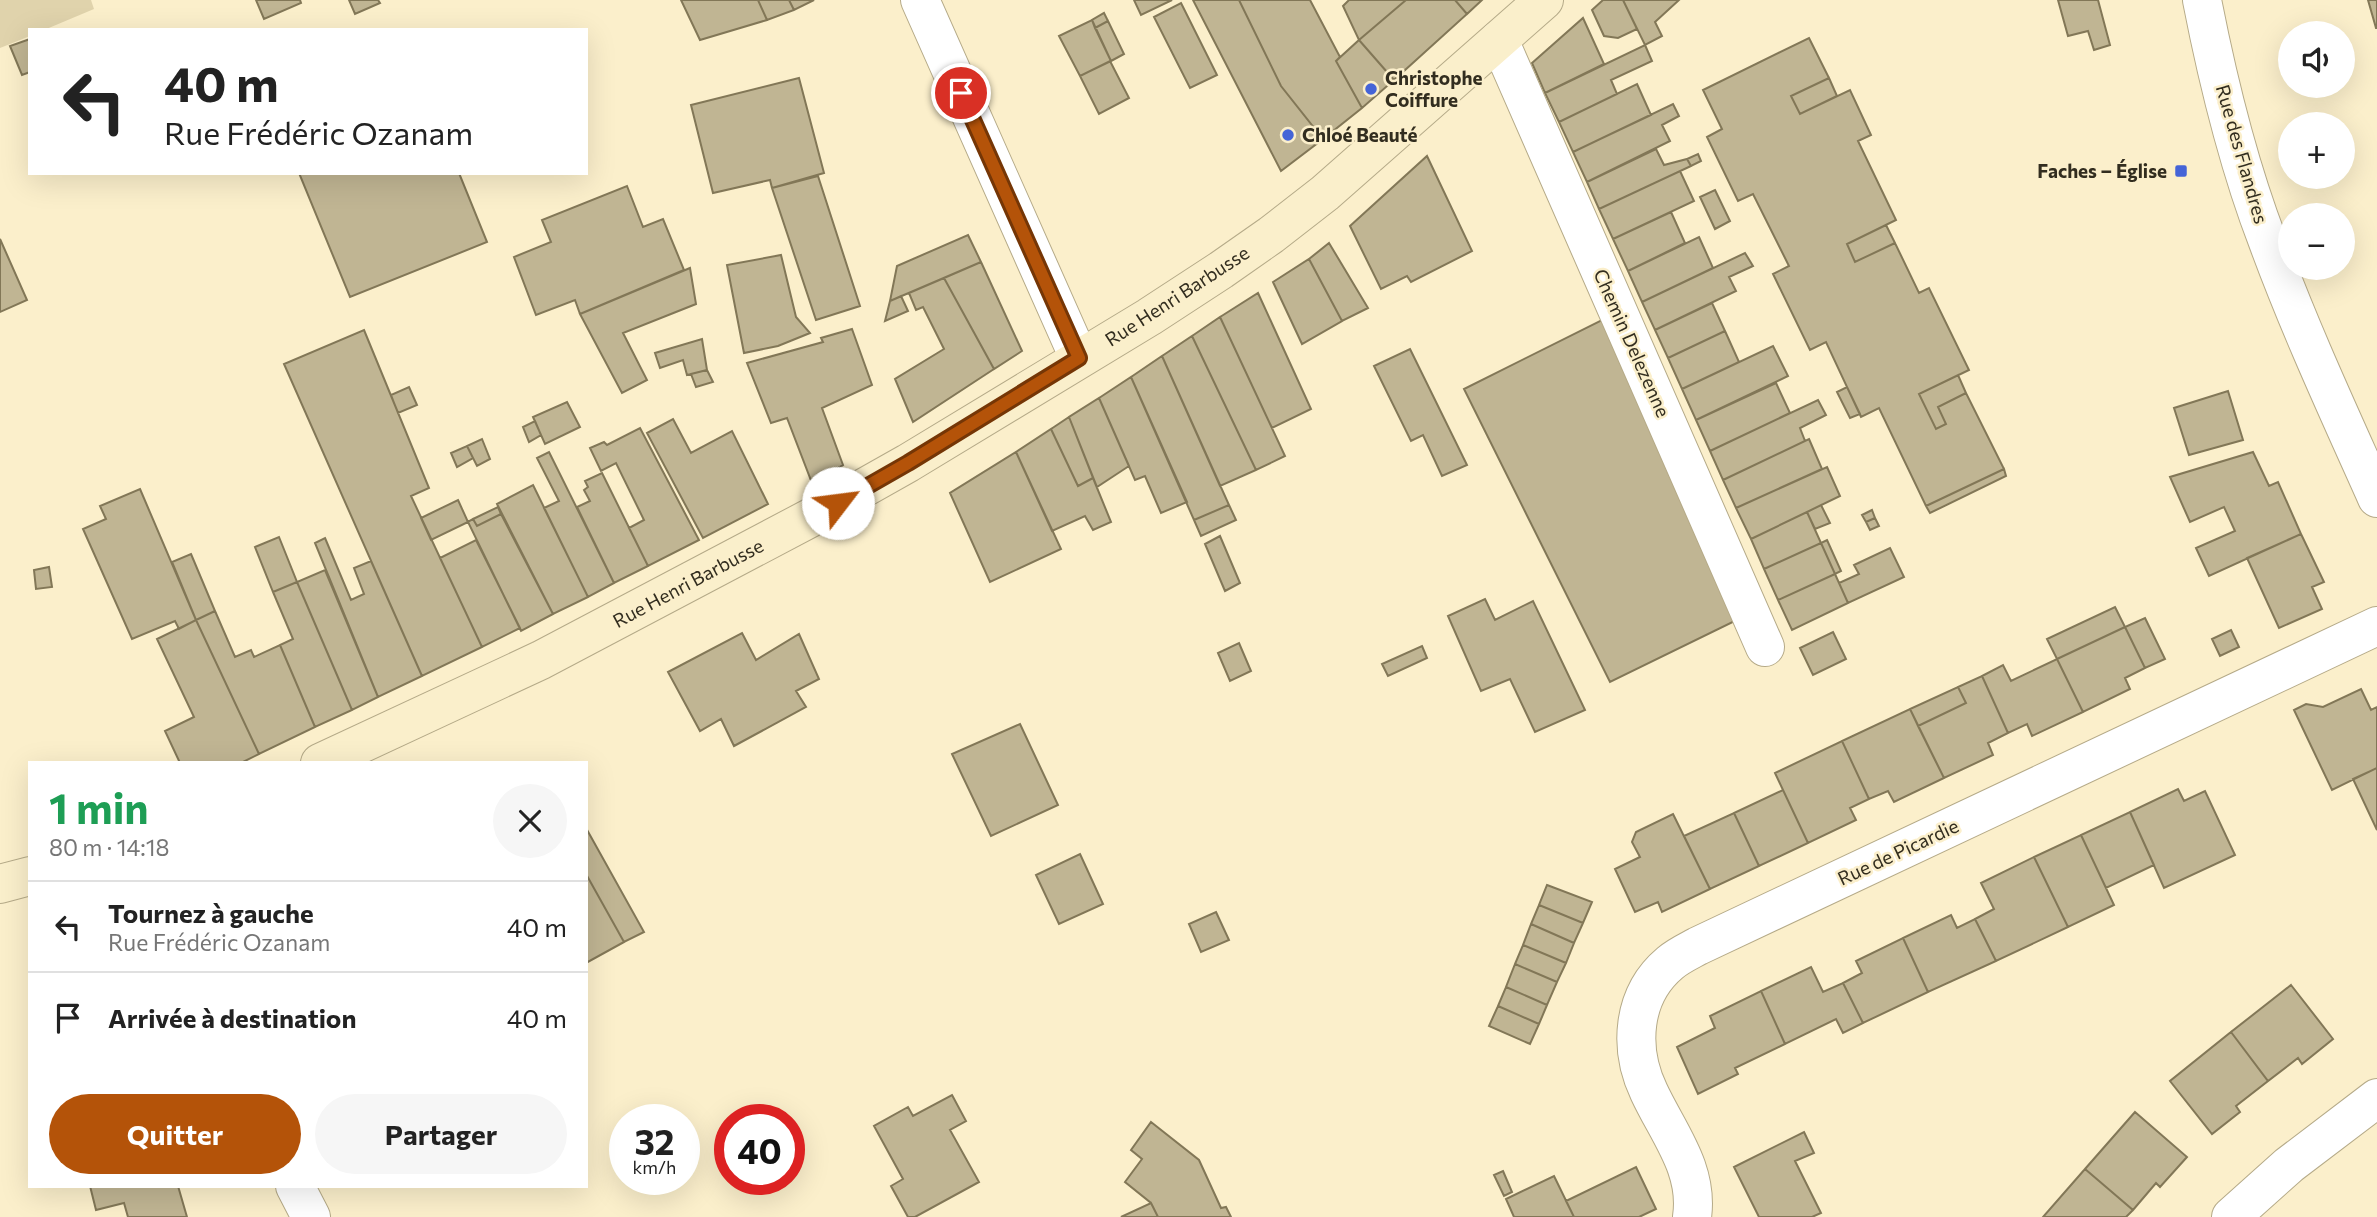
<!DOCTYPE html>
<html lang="fr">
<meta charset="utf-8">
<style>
:root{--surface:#fff;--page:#f6f6f6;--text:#222;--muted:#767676;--line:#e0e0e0;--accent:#b45309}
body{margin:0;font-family:Commissioner,sans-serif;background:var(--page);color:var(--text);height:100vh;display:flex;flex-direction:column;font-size:26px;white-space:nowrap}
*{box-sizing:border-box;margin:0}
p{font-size:23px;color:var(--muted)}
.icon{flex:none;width:38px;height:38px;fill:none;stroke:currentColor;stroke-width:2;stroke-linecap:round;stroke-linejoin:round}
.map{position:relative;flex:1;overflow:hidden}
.details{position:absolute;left:28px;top:761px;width:560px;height:427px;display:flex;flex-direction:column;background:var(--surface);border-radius:0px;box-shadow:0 7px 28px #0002}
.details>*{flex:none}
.guide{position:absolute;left:28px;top:28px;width:560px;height:147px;border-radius:0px;box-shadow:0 7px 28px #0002;background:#fff;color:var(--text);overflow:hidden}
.tools{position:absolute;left:2278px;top:21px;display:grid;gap:14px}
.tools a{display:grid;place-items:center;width:77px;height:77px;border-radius:50%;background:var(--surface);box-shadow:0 7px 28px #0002;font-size:35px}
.speed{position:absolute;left:609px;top:1104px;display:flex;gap:14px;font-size:35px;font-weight:700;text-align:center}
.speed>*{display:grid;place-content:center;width:91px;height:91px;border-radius:50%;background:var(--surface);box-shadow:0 7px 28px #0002;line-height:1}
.speed small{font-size:18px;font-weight:400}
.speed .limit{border:10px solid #d22;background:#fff;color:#111}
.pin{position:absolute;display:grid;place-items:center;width:60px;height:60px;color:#fff;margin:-30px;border:4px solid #fff;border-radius:50%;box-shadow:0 2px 7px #0007}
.me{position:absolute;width:77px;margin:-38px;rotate:60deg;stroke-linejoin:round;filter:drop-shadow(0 0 5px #0008)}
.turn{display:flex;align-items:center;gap:24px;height:147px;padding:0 21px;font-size:32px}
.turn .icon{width:91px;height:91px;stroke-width:2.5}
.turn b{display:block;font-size:49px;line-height:60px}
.round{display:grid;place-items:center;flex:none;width:74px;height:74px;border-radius:37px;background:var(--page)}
.overview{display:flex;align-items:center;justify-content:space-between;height:119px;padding:0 21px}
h1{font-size:42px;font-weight:700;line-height:52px;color:#1e9e55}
.action{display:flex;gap:14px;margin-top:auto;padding:14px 21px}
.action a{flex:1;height:80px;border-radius:42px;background:var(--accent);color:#fff;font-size:28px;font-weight:700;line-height:80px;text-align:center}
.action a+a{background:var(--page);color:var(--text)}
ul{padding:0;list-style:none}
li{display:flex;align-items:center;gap:21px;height:91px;padding:0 21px;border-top:2px solid var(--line)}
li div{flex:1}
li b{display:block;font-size:26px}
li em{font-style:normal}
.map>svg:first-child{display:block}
.green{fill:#e0d3ac}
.building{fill:#c0b593;stroke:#827757;stroke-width:2}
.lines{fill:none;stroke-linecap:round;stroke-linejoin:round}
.street-casing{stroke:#b5aa88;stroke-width:40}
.secondary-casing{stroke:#b5aa88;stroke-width:40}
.street{stroke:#fff;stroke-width:38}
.secondary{stroke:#faefcb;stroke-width:38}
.route-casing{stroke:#753606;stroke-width:18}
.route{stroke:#b45309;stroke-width:12}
.poi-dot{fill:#4564d7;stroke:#fbefcb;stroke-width:2.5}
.labels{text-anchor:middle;stroke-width:5;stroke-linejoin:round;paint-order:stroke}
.poi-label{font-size:19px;font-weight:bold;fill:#322d1f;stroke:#fbefcb;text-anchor:start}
.street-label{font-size:19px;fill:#322d1f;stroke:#fbefcb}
</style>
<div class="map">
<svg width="2377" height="1217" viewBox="0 0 2377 1217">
<rect width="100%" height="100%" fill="#fbefcb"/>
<!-- green -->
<path class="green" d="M0,0H91L94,9L44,30H30V36L0,48Z"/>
<!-- building -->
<path class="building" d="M256,0H300L301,3L264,19Z
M349,0H378L380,3L355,14Z
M681,0H758L767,20L700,40Z
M758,0H789L794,10L767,20Z
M789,0H814L794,10Z
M1134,0H1172L1141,15Z
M1193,0H1239L1281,86L1323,139L1281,171Z
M1239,0H1310L1340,57L1336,61L1362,108L1323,139L1281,86Z
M1349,0H1406L1359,40L1343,6Z
M1406,0H1455L1467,14L1394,80L1359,40Z
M1455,0H1482L1467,14Z
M1603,0H1623L1637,29L1618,38L1604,36L1592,10Z
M1623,0H1679L1655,22L1662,36L1645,45Z
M2058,0H2098L2110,45L2094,50L2088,31L2068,36Z
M2368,0H2377V28H2376Z
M1181,3L1217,75L1190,88L1154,17Z
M1104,13L1108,21L1095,28L1092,20Z
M1583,18L1604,64L1545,93L1532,63Z
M1092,20L1111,61L1080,76L1059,36Z
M1108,21L1124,54L1111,61L1095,28Z
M1809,38L1829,78L1791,96L1800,114L1850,90L1871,135L1858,141L1896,220L1847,244L1855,262L1895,243L1919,293L1929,288L1969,370L1919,394L1936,429L1946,424L1938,407L1966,393L2004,469L1926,506L1879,408L1861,417L1826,342L1810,350L1773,274L1789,266L1753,194L1738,201L1707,137L1722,129L1703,90Z
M30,39V72L22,75L10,46Z
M1359,40L1394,80L1362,108L1336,61Z
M1645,45L1652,61L1611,80L1617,94L1559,122L1545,93Z
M1110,61L1129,98L1099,114L1080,76Z
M799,78L824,173L772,188L770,180L713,193L691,105Z
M1829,78L1837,96L1800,114L1791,96Z
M1637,84L1651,115L1573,152L1559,122Z
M1673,104L1679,116L1662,125L1670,141L1587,182L1573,152Z
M1656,149L1664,165L1687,159L1691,166L1599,209L1587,182Z
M1698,154L1701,161L1691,166L1687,159Z
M1427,156L1472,251L1411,282L1407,276L1381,289L1350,226Z
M1680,171L1694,201L1613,239L1599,209Z
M299,173H459L487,242L350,297Z
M818,176L860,306L816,320L772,188Z
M627,186L643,227L663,219L684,270L580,314L575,300L536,315L514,257L551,242L542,220Z
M1715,190L1730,221L1715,229L1700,197Z
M1671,212L1685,243L1628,271L1613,239Z
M1886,225L1895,243L1855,262L1847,244Z
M968,235L981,262L890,301L897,266Z
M1699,237L1713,268L1642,302L1628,271Z
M0,239L27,300L0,312Z
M1329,243L1368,308L1342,321L1309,259Z
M1745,253L1753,266L1729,277L1736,291L1655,330L1642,302Z
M781,255L796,317L810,333L778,346L744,353L727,265Z
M1309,259L1342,321L1302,344L1273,282Z
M981,262L1022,351L994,369L944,278Z
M690,268L696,304L623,333L647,380L622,393L580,314Z
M944,278L994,369L913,422L895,379L944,349L923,307L916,310L909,293Z
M1258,293L1311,409L1272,428L1220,317Z
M901,296L908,311L885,321L890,301Z
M1712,303L1725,331L1668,358L1655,330Z
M1220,317L1285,456L1256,470L1192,336Z
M1608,317L1745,616L1610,682L1464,389Z
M852,329L872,385L822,408L843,465L812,483L787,418L771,423L747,363L823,342L821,338Z
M364,330L429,488L411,496L482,647L422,676L284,364Z
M1725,331L1739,362L1682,389L1668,358Z
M1192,336L1256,470L1220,486L1162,356Z
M702,339L707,370L687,375L683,360L660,368L655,353Z
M1773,346L1788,376L1696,420L1682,389Z
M1410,349L1467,465L1442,476L1423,435L1411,441L1374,366Z
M1162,356L1229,505L1194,520L1131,377Z
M707,370L713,382L696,387L691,374Z
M1958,375L1966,393L1938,407L1946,424L1936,429L1919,394Z
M1131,377L1187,502L1161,513L1145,476L1135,480L1099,398Z
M1776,383L1790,413L1710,451L1696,420Z
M409,387L417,405L398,413L391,395Z
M1847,387L1860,414L1850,418L1837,392Z
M2228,391L2243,440L2189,455L2174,408Z
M1099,398L1129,466L1097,487L1069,417Z
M1818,400L1826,415L1800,428L1805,441L1723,480L1710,451Z
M567,402L580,427L545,444L533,417Z
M1069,417L1093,478L1078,486L1051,429Z
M673,419L691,453L732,431L768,504L703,538L647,433Z
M535,421L541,435L529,442L523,427Z
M640,428L699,540L648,566L629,528L644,520L616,463L601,471L590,448L604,442L607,445Z
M1051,429L1078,486L1093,478L1111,522L1093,530L1085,516L1052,531L1016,452Z
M482,439L490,459L477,466L467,446Z
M1809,439L1822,469L1736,508L1723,480Z
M467,446L473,458L457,467L451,453Z
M549,452L614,583L588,597L544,508L559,501L537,458Z
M1016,452L1061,549L990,582L950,493Z
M2253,452L2269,486L2278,482L2301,534L2209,576L2196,548L2235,531L2224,507L2190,522L2170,477Z
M1827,467L1840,496L1751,539L1736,508Z
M2004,469L2006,476L1930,513L1926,506Z
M602,473L648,566L614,583L577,507L590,501L584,490L588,487L585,481Z
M533,485L588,597L553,614L497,504Z
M140,489L196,620L179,629L175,621L132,639L83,529L106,519L100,506Z
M458,500L468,522L431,540L421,518Z
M1229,505L1236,520L1201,536L1194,520Z
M1821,505L1830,523L1815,529L1807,512Z
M498,507L501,514L477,526L473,519Z
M1872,510L1875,518L1866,522L1862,515Z
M1807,512L1821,543L1764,569L1751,539Z
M501,514L553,614L521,631L468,522L473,519L477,526Z
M1875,518L1879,526L1870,530L1866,522Z
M2301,534L2324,582L2312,587L2322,609L2279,628L2247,558Z
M1220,536L1240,583L1225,591L1205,544Z
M279,537L297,582L273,592L255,547Z
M325,538L351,600L364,594L354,568L371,561L422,676L378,697L315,543Z
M476,540L520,628L482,647L440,558Z
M1827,540L1841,571L1835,574L1821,543Z
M1821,543L1835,574L1778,600L1764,569Z
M1890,548L1904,577L1848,603L1839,583L1859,574L1854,565Z
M191,554L215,611L196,620L172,562Z
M49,567L52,587L36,589L34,570Z
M325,570L378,697L352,710L297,582Z
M1835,574L1848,603L1792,630L1778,600Z
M297,582L352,710L315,727L280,645L293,639L273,592Z
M1485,599L1495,620L1533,601L1585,710L1535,732L1510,679L1481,691L1448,616Z
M2115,607L2125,627L2057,659L2047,639Z
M215,611L235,657L251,650L254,657L280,645L315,727L259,754L196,620Z
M2145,618L2165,659L2145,668L2125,627Z
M196,620L259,754L241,763H180L165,731L194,717L157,639Z
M2125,627L2145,668L2125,678L2130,689L2083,712L2057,659Z
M2231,630L2239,647L2220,656L2212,639Z
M1833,632L1846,659L1813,675L1800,648Z
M742,633L756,660L799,634L819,679L796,691L806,707L734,746L721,719L700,731L668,672Z
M1239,643L1251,671L1230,681L1218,653Z
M1422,646L1427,658L1388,676L1382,664Z
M2057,659L2083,712L2032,736L2027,724L2008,733L1982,676L2003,665L2011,681Z
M1982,676L2008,733L1988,743L1993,755L1944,778L1918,726L1966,703L1958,687Z
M1958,687L1966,703L1918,726L1910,709Z
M2361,689L2371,710L2377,707V768L2332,790L2294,710L2306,704L2323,707Z
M1910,709L1944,778L1894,802L1888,791L1869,799L1842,741Z
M1020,724L1058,805L991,836L952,754Z
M1842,741L1869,799L1850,808L1856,820L1808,843L1775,773Z
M2377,768V830L2353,779Z
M2178,789L2184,801L2205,791L2235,855L2164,888L2130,812Z
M1783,790L1808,843L1759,866L1734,813Z
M2130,812L2154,865L2106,888L2081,835Z
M1734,813L1759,866L1710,889L1684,836Z
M1673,814L1710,889L1662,912L1658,902L1635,912L1615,869L1640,857L1632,842L1636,832Z
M586,828L644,932L624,942L586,874Z
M2081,835L2114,905L2068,927L2034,857Z
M1080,854L1103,904L1059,924L1036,875Z
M2034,857L2068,927L1996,961L1975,919L1994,909L1981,883Z
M586,874L624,942L586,963Z
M1547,885L1592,902L1583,923L1539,905Z
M1539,905L1583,923L1574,943L1531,924Z
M1216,912L1229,940L1201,952L1189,924Z
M1951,915L1957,928L1975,919L1996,961L1928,992L1903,938Z
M1531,924L1574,943L1566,963L1523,945Z
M1903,938L1928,992L1863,1023L1843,983L1862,973L1856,961Z
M1523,945L1566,963L1557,982L1515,964Z
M1515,964L1557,982L1547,1005L1506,987Z
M1811,967L1823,992L1843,983L1863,1023L1843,1033L1836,1019L1785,1044L1761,991Z
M2291,985L2333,1039L2302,1064L2298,1058L2268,1081L2231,1032Z
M1506,987L1547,1005L1539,1024L1498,1006Z
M1761,991L1785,1044L1735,1068L1738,1074L1698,1094L1677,1047L1715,1028L1710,1016Z
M1498,1006L1539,1024L1530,1044L1489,1026Z
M2231,1032L2268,1081L2236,1106L2240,1112L2212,1134L2170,1081Z
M952,1095L966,1121L950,1130L979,1182L915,1217H908L891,1186L903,1179L874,1126L908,1107L913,1116Z
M2135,1112L2187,1157L2160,1187L2156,1183L2133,1210L2085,1169Z
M1151,1122L1199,1160L1221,1208L1226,1207L1231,1217H1158L1151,1203L1125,1182L1142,1159L1131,1150Z
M1804,1132L1814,1153L1795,1161L1821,1213L1812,1217H1759L1734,1167Z
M1636,1167L1656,1209L1639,1217H1574L1566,1201Z
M2085,1169L2133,1210L2126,1217H2043Z
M1503,1171L1512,1192L1504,1196L1494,1175Z
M1554,1176L1574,1217H1514L1506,1199Z
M90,1186H178L187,1217H128L124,1203L96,1210Z
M1151,1203L1158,1217H1121Z"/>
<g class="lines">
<!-- street casing -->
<g class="street-casing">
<path id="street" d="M920,0L1079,358
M2202,0C2218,82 2238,164 2268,242C2300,329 2339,413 2377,498
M1499,40L1765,647
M295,1186L311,1217
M1692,1217C1699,1169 1668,1133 1649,1092C1628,1048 1632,995 1670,963C1678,956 1689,951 1698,946L2377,626
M2231,1217L2289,1165L2377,1098"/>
</g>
<!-- secondary casing -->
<g class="secondary-casing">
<path id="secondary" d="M320,763L541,660L814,516L908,463L1149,317L1221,270L1271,235L1325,193L1544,0
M0,884L30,876"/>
</g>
<!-- street -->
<use href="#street" class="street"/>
<!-- secondary -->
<use href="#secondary" class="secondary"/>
</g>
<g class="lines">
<!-- route casing -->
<g class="route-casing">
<path id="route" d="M838,503L908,463L1079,358L961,93"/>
</g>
<!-- route -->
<use href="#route" class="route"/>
</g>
<!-- markers -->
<g class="poi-dot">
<circle cx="1371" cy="89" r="7"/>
<circle cx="1288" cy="135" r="7"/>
<rect x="2174" y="164" width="14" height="14" rx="3.5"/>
</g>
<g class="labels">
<!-- poi labels -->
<g class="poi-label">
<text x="1385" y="85">Christophe<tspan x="1385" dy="22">Coiffure</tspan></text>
<text x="1302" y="142">Chloé Beauté</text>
<text x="2167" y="178" text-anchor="end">Faches – Église</text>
</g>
<!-- street labels -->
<g class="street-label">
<text transform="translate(2242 154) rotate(74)" y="7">Rue des Flandres</text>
<text transform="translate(1177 296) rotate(-33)" y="7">Rue Henri Barbusse</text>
<text transform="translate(1632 343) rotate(66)" y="7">Chemin Delezenne</text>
<text transform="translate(688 583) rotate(-28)" y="7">Rue Henri Barbusse</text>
<text transform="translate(1898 852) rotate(-25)" y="7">Rue de Picardie</text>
</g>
</g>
</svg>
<div class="tools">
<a><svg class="icon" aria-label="sound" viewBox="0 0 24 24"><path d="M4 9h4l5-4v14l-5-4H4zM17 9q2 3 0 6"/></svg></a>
<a>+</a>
<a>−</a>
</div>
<div class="speed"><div>32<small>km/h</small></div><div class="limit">40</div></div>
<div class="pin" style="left:961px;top:93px;background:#d93025"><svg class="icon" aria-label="arrive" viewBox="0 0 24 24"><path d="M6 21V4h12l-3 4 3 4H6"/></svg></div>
<svg class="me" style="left:838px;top:503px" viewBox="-20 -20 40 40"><circle r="19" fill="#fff"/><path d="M0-13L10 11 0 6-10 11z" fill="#b45309"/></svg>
<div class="guide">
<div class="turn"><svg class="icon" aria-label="left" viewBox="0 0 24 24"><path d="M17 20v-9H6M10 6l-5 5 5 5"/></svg><div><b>40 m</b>Rue Frédéric Ozanam</div></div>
</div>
<section class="details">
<div class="overview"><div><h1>1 min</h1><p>80 m · 14:18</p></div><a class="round"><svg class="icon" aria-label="close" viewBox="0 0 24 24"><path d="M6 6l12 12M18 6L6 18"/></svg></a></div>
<ul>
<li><svg class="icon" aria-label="left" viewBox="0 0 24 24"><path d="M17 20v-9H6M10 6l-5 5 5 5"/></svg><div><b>Tournez à gauche</b><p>Rue Frédéric Ozanam</p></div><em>40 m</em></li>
<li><svg class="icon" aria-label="arrive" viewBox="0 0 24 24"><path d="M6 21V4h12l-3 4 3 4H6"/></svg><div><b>Arrivée à destination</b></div><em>40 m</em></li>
</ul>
<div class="action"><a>Quitter</a><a>Partager</a></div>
</section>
</div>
